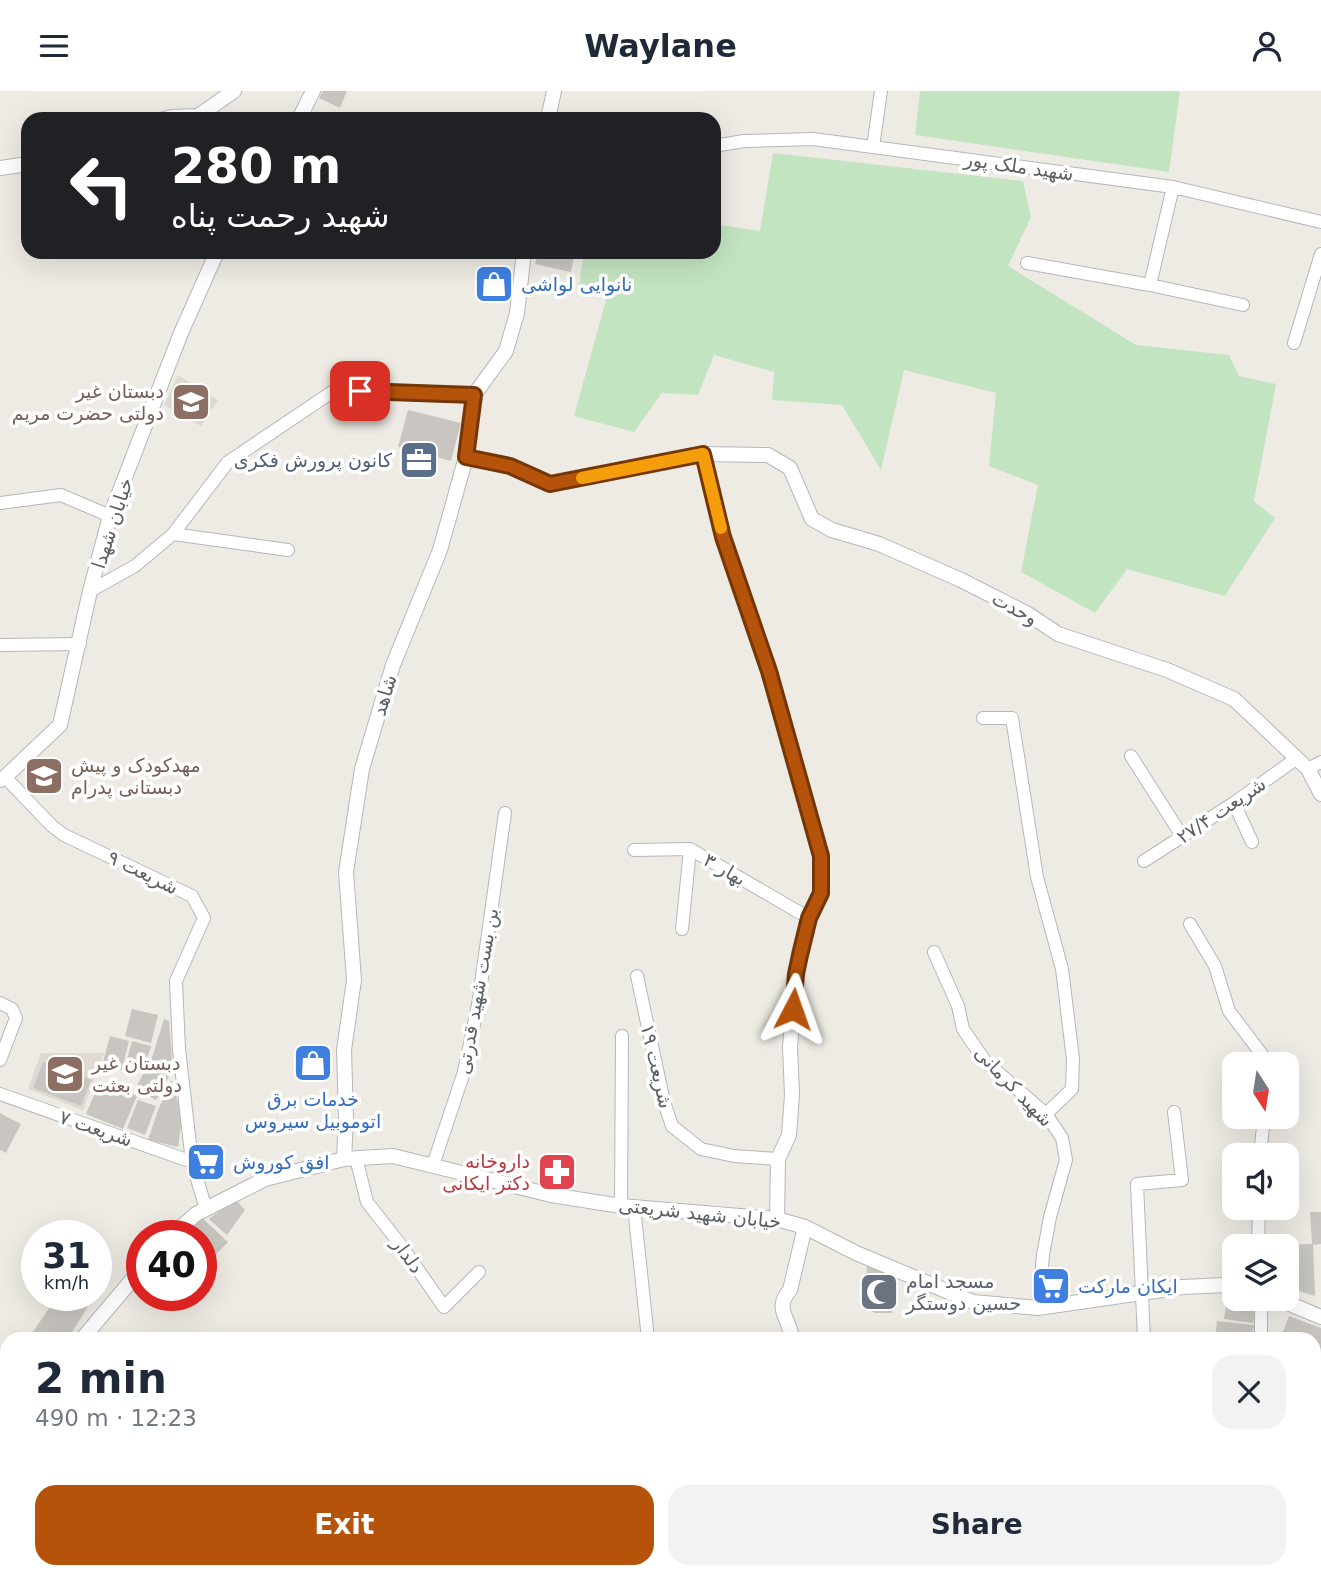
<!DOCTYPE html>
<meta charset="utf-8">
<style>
:root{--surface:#fff;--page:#f2f2f3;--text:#1f2937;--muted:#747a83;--accent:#b45309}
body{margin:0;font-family:"DejaVu Sans","Noto Sans Arabic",sans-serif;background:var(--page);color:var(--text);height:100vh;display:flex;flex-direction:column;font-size:26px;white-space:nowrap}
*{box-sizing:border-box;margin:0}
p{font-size:23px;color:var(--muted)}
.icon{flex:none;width:38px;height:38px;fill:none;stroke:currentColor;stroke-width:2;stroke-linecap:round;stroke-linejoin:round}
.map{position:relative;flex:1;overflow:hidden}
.panel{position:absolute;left:0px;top:1241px;width:1321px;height:247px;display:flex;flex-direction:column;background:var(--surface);border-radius:21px 21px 0 0;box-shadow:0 7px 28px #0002}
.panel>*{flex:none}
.guide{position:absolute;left:21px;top:21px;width:700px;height:147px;border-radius:21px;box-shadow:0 7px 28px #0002;background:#202124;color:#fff;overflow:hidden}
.needle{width:46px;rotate:168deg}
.tools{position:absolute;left:1222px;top:961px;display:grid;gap:14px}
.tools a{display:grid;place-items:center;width:77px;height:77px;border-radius:14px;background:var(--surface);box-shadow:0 7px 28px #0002;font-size:35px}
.speed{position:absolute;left:21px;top:1129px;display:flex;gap:14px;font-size:35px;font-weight:700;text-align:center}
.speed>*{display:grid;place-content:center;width:91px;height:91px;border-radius:50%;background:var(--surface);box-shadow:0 7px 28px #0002;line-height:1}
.speed small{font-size:18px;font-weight:400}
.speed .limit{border:10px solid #d22;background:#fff;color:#111}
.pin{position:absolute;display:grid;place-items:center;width:60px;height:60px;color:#fff;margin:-30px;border-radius:14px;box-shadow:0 4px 10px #0006}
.me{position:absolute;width:77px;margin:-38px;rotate:4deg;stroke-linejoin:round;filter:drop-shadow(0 0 5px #0008)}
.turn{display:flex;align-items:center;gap:24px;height:147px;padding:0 35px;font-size:32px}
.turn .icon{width:91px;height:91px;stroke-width:2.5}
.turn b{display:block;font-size:49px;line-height:60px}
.round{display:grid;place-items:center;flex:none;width:74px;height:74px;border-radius:21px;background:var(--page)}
.overview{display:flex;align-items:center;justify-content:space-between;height:119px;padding:0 35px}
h1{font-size:42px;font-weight:600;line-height:52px}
.action{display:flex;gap:14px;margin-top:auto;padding:14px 35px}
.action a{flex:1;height:80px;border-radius:21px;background:var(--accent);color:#fff;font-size:28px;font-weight:600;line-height:80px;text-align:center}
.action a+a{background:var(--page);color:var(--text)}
header{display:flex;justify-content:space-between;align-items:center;height:91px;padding:0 35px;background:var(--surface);font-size:32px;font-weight:600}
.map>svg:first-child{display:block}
.education{fill:#dedad2}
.green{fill:#c3e4c1}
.building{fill:#c9c6c1}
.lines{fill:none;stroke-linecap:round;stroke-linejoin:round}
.pedestrian-casing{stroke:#b4b7ba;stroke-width:10}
.minor-casing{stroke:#b4b7ba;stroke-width:14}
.tertiary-casing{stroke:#b4b7ba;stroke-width:16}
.primary-casing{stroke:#ebbb60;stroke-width:19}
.pedestrian{stroke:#fff;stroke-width:9}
.minor{stroke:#fff;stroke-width:12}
.tertiary{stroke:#fff;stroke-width:14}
.primary{stroke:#fbe9ab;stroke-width:18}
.route-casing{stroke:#753606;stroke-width:18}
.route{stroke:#b45309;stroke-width:12}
.slow{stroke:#f59e0b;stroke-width:12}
.labels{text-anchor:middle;stroke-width:7;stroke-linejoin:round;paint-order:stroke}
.street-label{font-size:19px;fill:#5c6064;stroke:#fff}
.shop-label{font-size:19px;fill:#366cbe;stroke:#fff;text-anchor:start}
.education-label{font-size:19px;fill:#785e54;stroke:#fff;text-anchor:start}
.service-label{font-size:19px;fill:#4e5e75;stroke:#fff;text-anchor:end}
.health-label{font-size:19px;fill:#be3a42;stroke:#fff;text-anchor:end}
.worship-label{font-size:19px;fill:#5b616d;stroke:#fff;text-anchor:start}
</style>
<header><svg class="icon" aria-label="menu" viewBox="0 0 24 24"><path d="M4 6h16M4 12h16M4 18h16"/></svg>Waylane<svg class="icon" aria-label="person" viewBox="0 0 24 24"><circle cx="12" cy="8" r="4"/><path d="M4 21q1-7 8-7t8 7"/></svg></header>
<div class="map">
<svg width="1321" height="1486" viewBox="0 0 1321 1486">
<rect width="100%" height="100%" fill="#eeebe4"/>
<!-- education -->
<path class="education" d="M178,284L218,309L201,335L164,314Z
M41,962H104L83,1019L28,998Z"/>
<!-- green -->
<path class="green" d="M920,0H1180L1169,81L915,44Z
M773,62L1023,90L1031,126L1008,175L1136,254L1229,264L1239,285L1276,293L1254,410L1275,427L1225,505L1127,478L1095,522L1021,481L1038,394L989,375L996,302L904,279L881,379L842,314L772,309L774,281L714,264L698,304L662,302L634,341L574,325L606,209L579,194L584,161H649L689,167L690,161H714V133L760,140Z"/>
<!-- building -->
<path class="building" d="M323,0H347L340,17L319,7Z
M538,161H575L571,181L535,173Z
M408,319L461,332L451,370L398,356Z
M132,918L158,924L151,952L125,945Z
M164,928L169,930L173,980L150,973Z
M110,945L129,950L122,979L102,974Z
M132,950L151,955L148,965L133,982L124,979Z
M43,971L91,989L81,1015L33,997Z
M148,974L169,985L156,1009L135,998Z
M172,989L182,1027L178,1056L148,1049L158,1019Z
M100,990L137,1005L123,1038L86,1023Z
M138,1009L156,1015L145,1044L127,1037Z
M0,1022L21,1033L6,1062L0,1059Z
M1286,1086H1288L1291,1117H1286Z
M235,1108L245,1119L227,1144L209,1128Z
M1310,1121H1321V1153L1313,1154L1315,1205L1286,1196V1154L1312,1153Z
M201,1126L228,1151L206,1174L201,1169V1144H182Z
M867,1175L897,1187L892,1222H875L862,1216Z
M1228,1201L1234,1202V1208H1257L1253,1232L1224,1228Z
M65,1204H95L68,1248H28L52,1213L56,1216Z
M1289,1225L1321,1237V1270L1314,1267V1248H1280Z
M1217,1230L1254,1234L1252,1248H1215Z"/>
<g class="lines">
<!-- pedestrian casing -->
<g class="pedestrian-casing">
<path id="pedestrian" d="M0,1278L7,1281
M0,1325L7,1328
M280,1480L287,1486
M347,1480L354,1486"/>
</g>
<!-- minor casing -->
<g class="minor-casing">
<path id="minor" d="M714,55L744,50L813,48L1173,96L1321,131
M873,56L881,0
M1027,172L1150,194L1243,214
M1150,194L1173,96
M1294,252L1321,163
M0,412L61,404L110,425
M173,443L288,459
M90,500L135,475L173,443L228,371L335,299L474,304
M0,554L80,553
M983,627H1012L1037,786L1062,878L1073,968L1072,998L1046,1023
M1131,665L1182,745
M1308,678L1321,671
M0,690L5,686L52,735L64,744L192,805L204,827L176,890L179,958L192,1071L206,1118
M1234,712L1252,751
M634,759L690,758L809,827
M1144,770L1234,712L1297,667
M1190,833L1215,875L1229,920L1269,973
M682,838L690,758
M934,861L958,915L963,938L985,970L1046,1023L1062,1047L1066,1069L1050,1126L1043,1164L1038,1217
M637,885L664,1011L672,1035L701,1058L734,1065L778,1068
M0,912L12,918L16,927L0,969
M0,1003L192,1071
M1260,1064L1264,1026
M356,1067L367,1111L400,1153L444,1216L479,1181
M433,1074L464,981L478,914L505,722
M621,1115L622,945
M634,1116L648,1248
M1258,1155L1259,1116
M1144,1248L1137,1093L1182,1089L1174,1021
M1261,1248V1208
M564,1480L570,1486
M673,1480V1486
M921,1480L966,1486
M1133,1480L1199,1486
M1215,1480L1216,1486
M436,1486L441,1480
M976,1486L986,1483V1480"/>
</g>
<!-- tertiary casing -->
<g class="tertiary-casing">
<path id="tertiary" d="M164,28L172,26L198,25L234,0
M299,28L313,0
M548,28L554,0
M0,77L28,73
M703,363L723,446L769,580L821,766V802L809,827L796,882L790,956L792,1004L789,1044L778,1068L777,1128
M466,366L510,375L550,393L703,363L768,364L790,377L812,428L832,439L879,453L961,489L1028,523L1058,543L1167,579L1234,608L1308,678L1321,703
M5,686L60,634L90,500L110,425L181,242L217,161
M344,1068L346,1027L344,959L354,889L346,781L362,678L393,574L440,459L466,366L474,304L506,260L517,222L524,161
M172,1144L196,1123L265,1088L344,1068L393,1065L551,1104L621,1115L777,1128L805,1136L856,1162L973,1211L1038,1217L1183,1196L1225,1194L1234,1195
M1278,1208L1321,1226
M82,1248L142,1177
M792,1248C790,1227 773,1218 790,1199L805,1136
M797,1486L798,1480"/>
</g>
<!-- primary casing -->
<g class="primary-casing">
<path id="primary" d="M0,1300L7,1303
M312,1480L319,1486"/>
</g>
<!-- pedestrian -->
<use href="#pedestrian" class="pedestrian"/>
<!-- minor -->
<use href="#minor" class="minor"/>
<!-- tertiary -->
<use href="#tertiary" class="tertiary"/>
<!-- primary -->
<use href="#primary" class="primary"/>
</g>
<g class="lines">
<!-- route casing -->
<g class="route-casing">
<path id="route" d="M360,300L474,304L466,366L510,375L550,393L703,363L723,446L769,580L821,765V802L809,827L800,864L796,883L793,918"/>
</g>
<!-- route -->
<use href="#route" class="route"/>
<!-- slow -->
<path class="slow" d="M582,387L703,363L721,437"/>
</g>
<!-- icons -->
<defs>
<g id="shop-square" transform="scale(2.0125)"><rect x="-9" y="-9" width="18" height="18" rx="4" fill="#3f7fe0" stroke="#fff"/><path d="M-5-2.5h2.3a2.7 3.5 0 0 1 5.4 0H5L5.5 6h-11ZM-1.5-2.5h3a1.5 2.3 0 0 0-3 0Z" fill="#fff"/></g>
<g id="school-square" transform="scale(2.0125)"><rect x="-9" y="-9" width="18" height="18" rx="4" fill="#8d6e63" stroke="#fff"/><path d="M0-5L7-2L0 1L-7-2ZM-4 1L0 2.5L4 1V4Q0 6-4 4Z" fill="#fff"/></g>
<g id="office-square" transform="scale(2.0125)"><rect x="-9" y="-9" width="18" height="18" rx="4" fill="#5c6f8a" stroke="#fff"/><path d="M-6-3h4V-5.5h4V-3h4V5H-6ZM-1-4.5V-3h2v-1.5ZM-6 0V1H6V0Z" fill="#fff"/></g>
<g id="supermarket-square" transform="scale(2.0125)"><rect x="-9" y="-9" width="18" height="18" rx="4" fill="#3f7fe0" stroke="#fff"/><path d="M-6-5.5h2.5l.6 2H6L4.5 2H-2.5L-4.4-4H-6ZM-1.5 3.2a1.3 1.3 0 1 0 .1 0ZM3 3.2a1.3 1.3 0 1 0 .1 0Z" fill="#fff"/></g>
<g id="pharmacy-square" transform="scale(2.0125)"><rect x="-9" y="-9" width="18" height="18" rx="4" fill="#e0444e" stroke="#fff"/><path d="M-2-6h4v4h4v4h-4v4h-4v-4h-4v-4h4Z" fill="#fff"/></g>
<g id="mosque-square" transform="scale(2.0125)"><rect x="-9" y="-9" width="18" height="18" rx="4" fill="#6b7280" stroke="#fff"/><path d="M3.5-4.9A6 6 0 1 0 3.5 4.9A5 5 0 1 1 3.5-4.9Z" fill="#fff"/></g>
</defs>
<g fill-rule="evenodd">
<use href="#shop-square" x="494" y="193"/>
<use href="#school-square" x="191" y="311"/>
<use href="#office-square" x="419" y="369"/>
<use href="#school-square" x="44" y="685"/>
<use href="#shop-square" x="313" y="972"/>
<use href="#school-square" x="65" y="983"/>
<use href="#supermarket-square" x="206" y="1071"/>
<use href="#pharmacy-square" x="557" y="1081"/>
<use href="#supermarket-square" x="1051" y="1195"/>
<use href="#mosque-square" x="879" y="1201"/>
</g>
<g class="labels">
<!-- street labels -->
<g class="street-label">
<text transform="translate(1019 75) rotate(8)" y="7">شهید ملک پور</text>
<text transform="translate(112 432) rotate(-72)" y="7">خیابان شهدا</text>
<text transform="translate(1015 517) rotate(29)" y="7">وحدت</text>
<text transform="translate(384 604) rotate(-73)" y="7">شاهد</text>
<text transform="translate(1221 719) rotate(-34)" y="7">شریعت ۲۷/۴</text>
<text transform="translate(725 778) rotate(30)" y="7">بهار ۳</text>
<text transform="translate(143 781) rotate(26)" y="7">شریعت ۹</text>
<text transform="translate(477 900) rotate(-80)" y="7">بن بست شهید قدرتی</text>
<text transform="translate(657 975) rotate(77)" y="7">شریعت ۱۹</text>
<text transform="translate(1014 995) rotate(46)" y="7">شهید کرمانی</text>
<text transform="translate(96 1037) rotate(19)" y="7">شریعت ۷</text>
<text transform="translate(700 1122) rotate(6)" y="7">خیابان شهید شریعتی</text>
<text transform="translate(408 1164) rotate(54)" y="7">دلدار</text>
</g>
<!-- shop labels -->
<g class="shop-label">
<text x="521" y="200">نانوایی لواشی</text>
<text x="313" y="1015" text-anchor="middle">خدمات برق<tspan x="313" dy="22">اتوموبیل سیروس</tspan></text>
<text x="233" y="1078">افق کوروش</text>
<text x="1078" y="1202">ایکان مارکت</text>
</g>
<!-- education labels -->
<g class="education-label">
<text x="164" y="307" text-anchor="end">دبستان غیر<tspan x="164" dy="22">دولتی حضرت مریم</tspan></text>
<text x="71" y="681">مهدکودک و پیش<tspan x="71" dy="22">دبستانی پدرام</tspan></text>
<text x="92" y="979">دبستان غیر<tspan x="92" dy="22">دولتی بعثت</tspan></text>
</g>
<!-- service labels -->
<g class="service-label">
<text x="392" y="376">کانون پرورش فکری</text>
</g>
<!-- health labels -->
<g class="health-label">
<text x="530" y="1077">داروخانه<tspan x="530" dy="22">دکتر ایکانی</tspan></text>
</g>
<!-- worship labels -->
<g class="worship-label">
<text x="906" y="1197">مسجد امام<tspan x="906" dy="22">حسین دوستگر</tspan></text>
</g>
</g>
</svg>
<div class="tools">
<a><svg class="needle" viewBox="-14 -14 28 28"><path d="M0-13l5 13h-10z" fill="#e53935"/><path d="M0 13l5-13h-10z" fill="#747a83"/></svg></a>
<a><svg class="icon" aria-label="sound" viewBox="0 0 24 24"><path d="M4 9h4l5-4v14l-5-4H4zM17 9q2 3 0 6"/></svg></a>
<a><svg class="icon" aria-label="layers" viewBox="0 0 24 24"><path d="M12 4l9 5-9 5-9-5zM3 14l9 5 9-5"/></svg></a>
</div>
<div class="speed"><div>31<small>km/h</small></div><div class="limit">40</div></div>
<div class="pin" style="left:360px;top:300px;background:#d93025"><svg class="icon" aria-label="arrive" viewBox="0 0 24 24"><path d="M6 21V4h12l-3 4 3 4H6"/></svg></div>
<svg class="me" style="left:793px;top:918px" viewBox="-20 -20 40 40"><path d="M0-17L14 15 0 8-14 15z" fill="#b45309" stroke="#fff" stroke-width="4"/></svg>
<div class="guide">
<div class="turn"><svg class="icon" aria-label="left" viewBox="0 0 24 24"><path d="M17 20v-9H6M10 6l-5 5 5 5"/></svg><div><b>280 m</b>شهید رحمت پناه</div></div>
</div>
<section class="panel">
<div class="overview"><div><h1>2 min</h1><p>490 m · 12:23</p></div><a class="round"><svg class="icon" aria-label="close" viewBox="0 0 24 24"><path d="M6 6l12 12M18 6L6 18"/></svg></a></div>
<div class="action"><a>Exit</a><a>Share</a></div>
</section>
</div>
